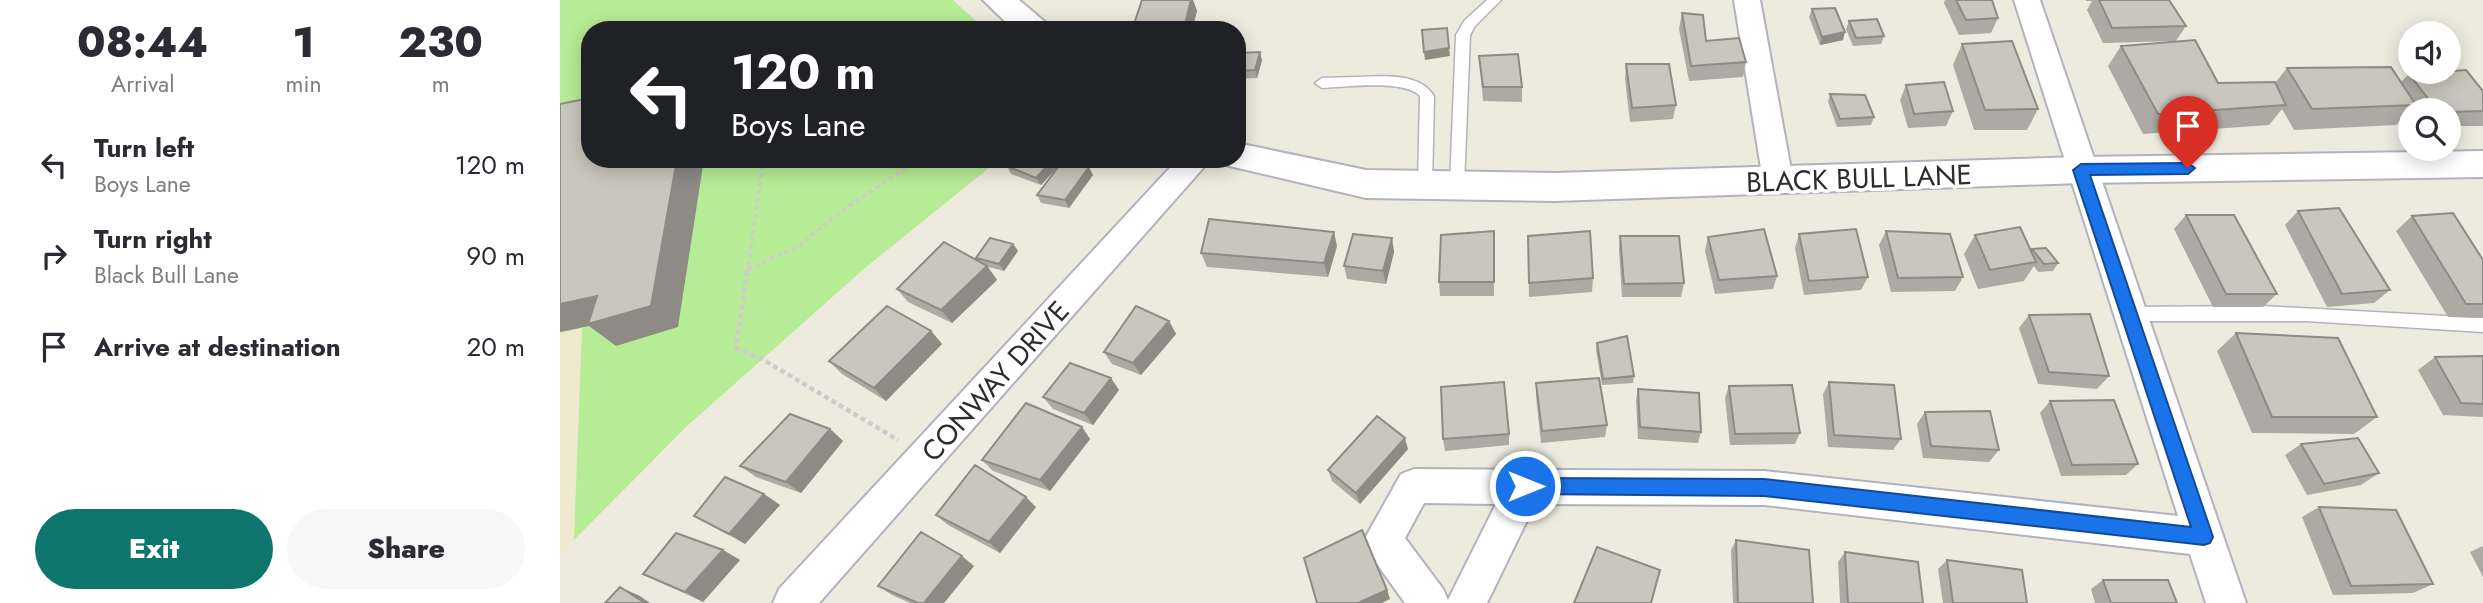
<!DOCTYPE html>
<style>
:root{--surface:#fff;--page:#f7f7f7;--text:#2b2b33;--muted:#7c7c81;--accent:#0f766e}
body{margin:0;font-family:Jost,sans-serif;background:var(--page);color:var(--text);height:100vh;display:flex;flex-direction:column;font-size:26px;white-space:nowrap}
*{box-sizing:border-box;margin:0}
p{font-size:23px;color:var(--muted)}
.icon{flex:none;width:38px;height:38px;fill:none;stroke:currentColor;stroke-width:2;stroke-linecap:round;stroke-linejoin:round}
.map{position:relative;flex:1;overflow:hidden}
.side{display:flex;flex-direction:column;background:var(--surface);width:560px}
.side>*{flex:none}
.guide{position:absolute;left:21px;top:21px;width:665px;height:147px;border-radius:28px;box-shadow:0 4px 18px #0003;background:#202124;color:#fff;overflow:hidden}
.buttons{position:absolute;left:1838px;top:21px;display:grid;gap:14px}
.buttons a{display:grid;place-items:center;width:63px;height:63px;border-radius:50%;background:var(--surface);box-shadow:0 4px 18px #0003;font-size:35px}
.pin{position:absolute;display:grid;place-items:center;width:60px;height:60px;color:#fff;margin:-72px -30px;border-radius:50% 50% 50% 0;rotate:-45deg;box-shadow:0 0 7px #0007}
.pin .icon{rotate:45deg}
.me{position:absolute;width:77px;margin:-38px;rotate:90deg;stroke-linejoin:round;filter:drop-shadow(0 0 5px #0008)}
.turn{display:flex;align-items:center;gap:24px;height:147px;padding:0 35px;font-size:32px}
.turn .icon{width:91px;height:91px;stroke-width:2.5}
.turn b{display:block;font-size:49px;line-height:60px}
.eta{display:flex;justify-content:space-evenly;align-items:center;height:119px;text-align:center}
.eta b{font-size:42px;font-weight:800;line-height:49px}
.cta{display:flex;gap:14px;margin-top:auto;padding:14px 35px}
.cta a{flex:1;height:80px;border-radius:42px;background:var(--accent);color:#fff;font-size:28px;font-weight:800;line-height:80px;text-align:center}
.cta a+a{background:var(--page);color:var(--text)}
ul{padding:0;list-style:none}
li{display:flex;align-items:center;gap:21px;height:91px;padding:0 35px}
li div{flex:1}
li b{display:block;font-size:26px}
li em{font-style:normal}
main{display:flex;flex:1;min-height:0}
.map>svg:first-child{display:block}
.education{fill:#efeacd}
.pitch{fill:#b7ec96}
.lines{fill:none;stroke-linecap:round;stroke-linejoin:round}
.service-casing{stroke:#b2b2bf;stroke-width:3}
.minor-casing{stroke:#b2b2bf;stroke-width:4}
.tertiary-casing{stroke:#b2b2bf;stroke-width:4}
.path-far1{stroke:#ccc;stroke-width:3.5;stroke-dasharray:4.5 3.5;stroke-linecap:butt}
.path{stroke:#ccc;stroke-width:4.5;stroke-dasharray:5 3.5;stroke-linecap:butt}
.service{fill:#fff;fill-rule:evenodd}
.minor{fill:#fff;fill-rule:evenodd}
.tertiary{fill:#fff;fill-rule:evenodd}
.wall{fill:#adaaa3}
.shaded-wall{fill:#8d8b84}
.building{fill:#c9c6bd;stroke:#8d8b84;stroke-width:2}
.route{fill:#1a73e8;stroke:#114b97;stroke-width:2}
.labels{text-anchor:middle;stroke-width:7;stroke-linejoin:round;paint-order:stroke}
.street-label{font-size:28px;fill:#2c2c2c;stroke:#fff}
</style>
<main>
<section class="side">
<div class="eta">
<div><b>08:44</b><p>Arrival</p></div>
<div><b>1</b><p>min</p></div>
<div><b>230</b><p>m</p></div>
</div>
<ul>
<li><svg class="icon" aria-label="left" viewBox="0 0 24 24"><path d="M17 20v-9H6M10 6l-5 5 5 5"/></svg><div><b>Turn left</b><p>Boys Lane</p></div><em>120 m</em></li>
<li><svg class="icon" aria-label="right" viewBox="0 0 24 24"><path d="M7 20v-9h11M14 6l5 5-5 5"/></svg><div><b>Turn right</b><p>Black Bull Lane</p></div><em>90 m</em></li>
<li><svg class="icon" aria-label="arrive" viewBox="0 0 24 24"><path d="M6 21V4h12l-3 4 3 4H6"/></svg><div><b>Arrive at destination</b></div><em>20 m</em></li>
</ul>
<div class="cta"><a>Exit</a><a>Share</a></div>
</section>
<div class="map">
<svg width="1923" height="603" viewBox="0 0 1923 603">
<rect width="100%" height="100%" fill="#edeade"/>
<!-- education -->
<path class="education" d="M22,327L14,540L0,556V333Z"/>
<!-- pitch -->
<path class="pitch" d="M0,0H393L426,30H30V159H440L305,268L126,427L14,540L22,328L0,333Z"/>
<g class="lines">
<!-- service casing -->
<g class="service-casing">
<path id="service" d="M927,0H941L915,26L910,35L904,185L897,191L890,185L896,35L905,20Z
M797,77C822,76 860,72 874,96L872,185L870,189H860L858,185L860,96C844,79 785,87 762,88L755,83L762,78Z
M1702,306L1923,318V332L1746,321H1569L1563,319L1561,314L1563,309L1569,307Z"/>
</g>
<!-- minor casing -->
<g class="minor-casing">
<path id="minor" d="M1174,0H1200L1233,181L1229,189L1218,193L1207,189L1203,181Z
M1454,0H1480L1686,603H1646L1630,554L1204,505L975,504L927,603H845L809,553L804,540L841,474L854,469L1204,471L1618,516ZM864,503L936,504L888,600L883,589L845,538Z
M618,159H651L259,603H213L219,589Z"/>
</g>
<!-- tertiary casing -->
<g class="tertiary-casing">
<path id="tertiary" d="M423,0H459L485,22L490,30H454Z
M677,143L806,170L995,173L1521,157L1923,151V177L1521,183L995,201L806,198L665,165L661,159H677Z"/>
</g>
<!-- path-far1 -->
<path class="path-far1" d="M188,269L240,246L273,217L359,159
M187,273L204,159"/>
<!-- path -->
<path class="path" d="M187,271L176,348L202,359L338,440"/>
<!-- service -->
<use href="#service" class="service"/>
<!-- minor -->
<use href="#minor" class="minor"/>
<!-- tertiary -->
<use href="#tertiary" class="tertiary"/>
</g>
<!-- wall -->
<path class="wall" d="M582,0H633L637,11L632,30H577L574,24Z
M1385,0H1432L1438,18L1431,33L1399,35L1384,3Z
M1526,0H1609L1626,26L1616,41L1543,43L1527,10L1532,1H1526Z
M1252,9L1283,40L1260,45L1249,17Z
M1122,13L1146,41L1186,62L1183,77L1129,81L1119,29Z
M1289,21L1324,36L1321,44L1293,46L1286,29Z
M1402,44L1478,109L1467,130H1414L1393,65Z
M1561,46L1658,83H1715L1727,68L1841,82L1849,74L1923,91V126H1888V110H1850V112L1836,125L1734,130L1722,109L1709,125L1583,134L1548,66Z
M677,53L702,60L697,78L677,79Z
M919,56L962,87V102L923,101Z
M1066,64L1116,105L1113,119L1070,122L1065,79Z
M1346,85L1393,111L1386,126L1348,128L1340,100Z
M1270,94L1314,117L1311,125L1277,127L1268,102Z
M504,160L481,185L451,174L447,166Z
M533,175L509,208L481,203L477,195Z
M1738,211L1830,290L1814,303L1767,307L1725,225Z
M1626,215L1717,294L1703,307H1653L1614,229Z
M1852,216L1923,260V318L1888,317L1836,231Z
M934,231V296H880L879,282Z
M1326,231L1403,277L1395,291L1331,292L1319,245Z
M1239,234L1308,277L1301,290L1244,295L1235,248Z
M1415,235L1471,251L1472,249L1498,263L1493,271L1478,272L1474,266L1464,281L1418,289L1404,254Z
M968,236L1033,278L1032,292L969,297Z
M1060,236L1124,283L1121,297H1062L1059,250Z
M1148,237L1217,276L1213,289L1155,294L1145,251Z
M832,238L834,252L826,284L787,279L784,266Z
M453,244L458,251L444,271L428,267L437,280L392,323L348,302L337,289L417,261L416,258Z
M777,246L768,277L647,267L641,253Z
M1469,315L1549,376L1537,389L1478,384L1459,328Z
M609,321L616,334L581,375L552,364L544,352Z
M371,331L382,344L326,401L282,374L269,361Z
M1676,333L1817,417L1794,434L1692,433L1657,351Z
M1037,343L1074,376L1073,383L1042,385L1036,350Z
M1923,356V417L1883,415L1858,370L1875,357Z
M1269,382L1341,439L1333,450L1268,447L1263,394Z
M976,383L1047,425L1045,437L981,443L976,396Z
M1169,386L1240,433L1235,444L1170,445L1165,398Z
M1078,389L1141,432L1138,443L1078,439L1076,401Z
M559,390L533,425L493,409L483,397Z
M1490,401L1578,464L1566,475L1501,476L1480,413Z
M1365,412L1439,450L1429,462L1363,458L1357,424Z
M522,427L530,439L490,491L433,471L422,460Z
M270,429L283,441L241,493L196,477L180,466Z
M949,434V445L885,451L883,439Z
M1741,444L1819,473L1801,485L1747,495L1725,455Z
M848,449L800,504L772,481L768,470Z
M204,494L220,505L185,544L134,516Z
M476,507L440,553L388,525L376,515Z
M1759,507L1873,584L1853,593L1773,595L1742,517Z
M1176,540L1253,603H1173L1171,550Z
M1923,546V577L1910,552Z
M163,550L180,560L143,602L83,574Z
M1285,552L1363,603H1280L1278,562Z
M1387,560L1467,603H1383L1378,569Z
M414,566L384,603H350L332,595L318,586Z
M1543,580L1617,603H1535L1531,589Z"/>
<!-- shaded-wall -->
<path class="shaded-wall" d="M631,0H633L637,11L632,30H626L625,24Z
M1285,32L1283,40L1260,45L1262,37Z
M889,48L890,56L865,60L864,52Z
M700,52L702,60L697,78L695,70Z
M117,159H144L118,327L56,346L29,326L0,332V304L37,296Z
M493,159L504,160L481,185L476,178Z
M529,167L533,175L509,208L505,200Z
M774,232L777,246L768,277L764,263Z
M832,238L834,252L826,284L823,271Z
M453,244L458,251L444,271L439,264Z
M427,266L437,280L392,323L381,310Z
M609,321L616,334L581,375L573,363Z
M371,331L382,344L326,401L314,388Z
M551,378L559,390L533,425L524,413Z
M522,427L530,439L490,491L480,480Z
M270,429L283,441L241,493L226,482Z
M845,438L848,449L800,504L796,493Z
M204,494L220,505L185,544L169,534Z
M466,497L476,507L440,553L429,542Z
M163,550L180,560L143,602L125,592Z
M402,556L414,566L384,603H364Z
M60,587L80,596L90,603H85Z
M827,590L830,599L822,603H798Z"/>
<!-- building -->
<path class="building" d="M582,0H631L625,24H574Z
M1396,0H1432L1438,18L1406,20Z
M1539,0H1609L1626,26L1552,28Z
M1275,8L1285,32L1262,37L1252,9Z
M1122,13L1143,15L1146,41L1179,38L1186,62L1131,66Z
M1317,19L1324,36L1296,38L1289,21Z
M887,28L889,48L864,52L862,30Z
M1635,40L1658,83L1715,82L1726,105L1598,114L1561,46Z
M1452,41L1478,109L1425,110L1402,44Z
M700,52L695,70L677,71V53Z
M958,54L962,87H923L919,56Z
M1066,64H1109L1116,105L1072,108Z
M1831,67L1856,105L1752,109L1727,68Z
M1906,70L1923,91V111L1888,112V110H1877L1849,74Z
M1384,82L1393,111L1354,114L1346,85Z
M1270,94L1305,95L1314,117L1280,119Z
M30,98V159H117L91,306L28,324L37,296L0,304V104Z
M453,159H493L476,178L447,166Z
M502,162L529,167L505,200L477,195Z
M1779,208L1830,290L1782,294L1738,211Z
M1893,213L1923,260V304H1906L1852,216Z
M1626,215H1674L1717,294H1666Z
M649,219L774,232L764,263L641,253Z
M1460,227L1476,262L1430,270L1415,235Z
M1204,229L1217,276L1159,280L1148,237Z
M1296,229L1308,277L1249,281L1239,234Z
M934,231V282H879L881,235Z
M1030,231L1033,278L969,283L968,236Z
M1326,231L1390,234L1403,277L1338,278Z
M793,234L832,238L823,271L784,266Z
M1060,236H1119L1124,283L1064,284Z
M430,238L453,244L439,264L416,258Z
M384,242L427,266L381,310L337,289Z
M1486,248L1498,263L1484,264L1472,249Z
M327,306L371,331L314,388L269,361Z
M576,306L609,321L573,363L544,352Z
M1530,314L1549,376L1489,372L1469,315Z
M1676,333L1778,338L1817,417H1712Z
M1067,336L1074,376L1043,379L1037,343Z
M1923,356V404L1901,403L1875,357Z
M510,363L551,378L524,413L483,397Z
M1039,378L1047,425L982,431L976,383Z
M944,382L949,434L883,439L881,387Z
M1269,382L1334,385L1341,439L1274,435Z
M1232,385L1240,433L1175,434L1169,386Z
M1078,389L1139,393L1141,432L1080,427Z
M1554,400L1578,464L1512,465L1490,401Z
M466,403L522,427L480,480L422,460Z
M1430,411L1439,450L1371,446L1365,412Z
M230,414L270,429L226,482L180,466Z
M817,416L845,438L796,493L768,470Z
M1798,438L1819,473L1764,484L1741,444Z
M415,465L466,497L429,542L376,515Z
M165,477L204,494L169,534L134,516Z
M1759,507L1836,510L1873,584L1791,586Z
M802,530L827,590L798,603H757L744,558Z
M361,532L402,556L364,603H358L318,586Z
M116,533L163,550L125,592L83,574Z
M1176,540L1249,550L1253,603H1178Z
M1037,547L1100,570L1091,603H1014Z
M1285,552L1358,562L1363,603H1288Z
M1387,560L1462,570L1467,603H1393Z
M1543,580H1608L1617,603H1551Z
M60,587L85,603H45Z"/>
<!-- route -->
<path class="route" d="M1628,163L1635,168L1628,174L1530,175L1653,537L1650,543L1644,545L1204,496L965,494L958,492L956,486L958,480L965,478L1204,479L1631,527L1513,170L1521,164Z"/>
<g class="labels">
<!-- street labels -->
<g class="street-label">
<text transform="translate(1299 178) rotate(-2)" y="10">BLACK BULL LANE</text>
<text transform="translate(435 381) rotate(-48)" y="10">CONWAY DRIVE</text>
</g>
</g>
</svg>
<div class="buttons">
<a><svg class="icon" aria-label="sound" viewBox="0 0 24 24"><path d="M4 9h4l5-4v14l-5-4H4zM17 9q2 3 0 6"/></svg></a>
<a><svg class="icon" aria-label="search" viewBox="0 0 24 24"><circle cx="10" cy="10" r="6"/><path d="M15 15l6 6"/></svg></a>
</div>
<div class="pin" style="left:1628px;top:168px;background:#d93025"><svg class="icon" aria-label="arrive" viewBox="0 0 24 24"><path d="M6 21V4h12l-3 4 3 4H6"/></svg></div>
<svg class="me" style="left:965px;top:486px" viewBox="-20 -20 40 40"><circle r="17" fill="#1a73e8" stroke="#fff" stroke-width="3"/><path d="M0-11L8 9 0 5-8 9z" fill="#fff"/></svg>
<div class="guide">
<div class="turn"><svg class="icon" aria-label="left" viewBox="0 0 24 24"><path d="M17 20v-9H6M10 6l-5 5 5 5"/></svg><div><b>120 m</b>Boys Lane</div></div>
</div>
</div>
</main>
